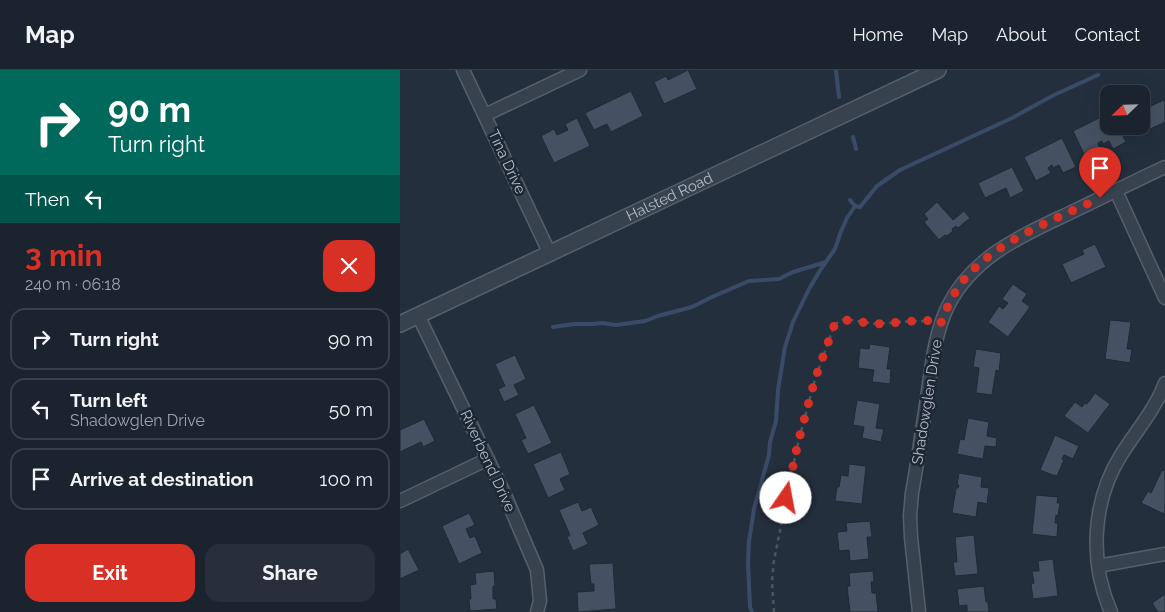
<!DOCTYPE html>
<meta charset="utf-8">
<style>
:root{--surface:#1b232e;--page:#282f3a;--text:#f1f3f6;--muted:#a0a4aa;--line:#39404a;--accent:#d93025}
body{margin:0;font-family:Raleway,sans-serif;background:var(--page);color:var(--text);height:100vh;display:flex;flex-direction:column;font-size:19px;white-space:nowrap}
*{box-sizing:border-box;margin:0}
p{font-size:16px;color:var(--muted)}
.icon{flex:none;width:28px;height:28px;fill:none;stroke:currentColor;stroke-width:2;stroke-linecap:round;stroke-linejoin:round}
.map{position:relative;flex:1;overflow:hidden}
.panel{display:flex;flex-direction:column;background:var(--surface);width:400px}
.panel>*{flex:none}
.guide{background:#00695c;color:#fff;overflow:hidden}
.needle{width:32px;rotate:247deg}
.tools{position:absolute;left:700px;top:15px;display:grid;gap:10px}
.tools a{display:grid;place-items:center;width:50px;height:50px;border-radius:10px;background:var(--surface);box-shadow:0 5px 20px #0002,0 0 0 1px var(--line);font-size:25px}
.pin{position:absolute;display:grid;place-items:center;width:42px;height:42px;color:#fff;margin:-51px -21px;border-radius:50% 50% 50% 0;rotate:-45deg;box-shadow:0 0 5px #0007}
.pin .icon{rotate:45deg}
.me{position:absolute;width:55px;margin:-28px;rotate:12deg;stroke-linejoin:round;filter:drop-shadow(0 0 4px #0008)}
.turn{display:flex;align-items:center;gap:18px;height:105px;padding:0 25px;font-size:22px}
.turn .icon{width:65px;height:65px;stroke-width:2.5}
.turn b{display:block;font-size:35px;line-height:42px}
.then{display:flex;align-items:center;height:48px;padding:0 25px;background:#0003;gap:10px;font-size:19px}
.round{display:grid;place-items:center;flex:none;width:52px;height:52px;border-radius:15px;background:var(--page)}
.overview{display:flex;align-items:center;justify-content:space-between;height:85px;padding:0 25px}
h1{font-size:30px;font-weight:700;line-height:38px;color:var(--accent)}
.action{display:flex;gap:10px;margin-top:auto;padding:10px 25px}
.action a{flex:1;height:58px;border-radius:15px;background:var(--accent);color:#fff;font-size:20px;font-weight:700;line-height:58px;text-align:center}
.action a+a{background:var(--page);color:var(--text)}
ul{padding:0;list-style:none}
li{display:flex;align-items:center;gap:15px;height:62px;margin:0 10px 8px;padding:0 15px;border:2px solid var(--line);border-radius:15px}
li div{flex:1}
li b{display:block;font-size:19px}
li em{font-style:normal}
header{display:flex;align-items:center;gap:30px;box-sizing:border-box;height:70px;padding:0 25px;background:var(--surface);border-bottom:1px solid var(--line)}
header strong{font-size:24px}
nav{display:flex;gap:28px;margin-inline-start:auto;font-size:18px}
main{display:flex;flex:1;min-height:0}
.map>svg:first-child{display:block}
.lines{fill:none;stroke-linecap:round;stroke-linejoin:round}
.stream{stroke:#394c67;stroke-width:4}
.building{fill:#455162;stroke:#1f2835}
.minor-casing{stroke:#565f6c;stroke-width:15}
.tertiary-casing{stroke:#565f6c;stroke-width:18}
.path{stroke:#44595c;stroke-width:2.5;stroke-dasharray:4 4;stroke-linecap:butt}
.minor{stroke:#38414e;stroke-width:12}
.tertiary{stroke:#38414e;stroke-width:15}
.route{stroke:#d93025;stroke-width:9;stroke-dasharray:0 16.2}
.labels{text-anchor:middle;stroke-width:5;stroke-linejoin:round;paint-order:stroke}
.street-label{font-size:15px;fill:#b4bcc9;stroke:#1d2633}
</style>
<header>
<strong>Map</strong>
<nav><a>Home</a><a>Map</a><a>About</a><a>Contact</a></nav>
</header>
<main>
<section class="panel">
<div class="guide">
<div class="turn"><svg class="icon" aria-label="right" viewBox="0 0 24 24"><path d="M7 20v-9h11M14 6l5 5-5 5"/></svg><div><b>90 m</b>Turn right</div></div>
<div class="then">Then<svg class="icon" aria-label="left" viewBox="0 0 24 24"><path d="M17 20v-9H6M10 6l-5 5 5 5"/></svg></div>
</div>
<div class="overview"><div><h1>3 min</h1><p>240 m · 06:18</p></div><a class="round" style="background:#d93025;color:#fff"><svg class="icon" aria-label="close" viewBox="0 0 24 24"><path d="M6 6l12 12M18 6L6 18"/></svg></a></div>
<ul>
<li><svg class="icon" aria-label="right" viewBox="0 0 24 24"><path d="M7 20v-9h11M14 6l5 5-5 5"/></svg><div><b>Turn right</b></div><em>90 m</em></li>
<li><svg class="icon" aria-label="left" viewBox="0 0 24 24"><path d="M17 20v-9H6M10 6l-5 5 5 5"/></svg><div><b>Turn left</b><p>Shadowglen Drive</p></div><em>50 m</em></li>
<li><svg class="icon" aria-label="arrive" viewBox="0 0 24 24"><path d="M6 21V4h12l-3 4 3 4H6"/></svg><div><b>Arrive at destination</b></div><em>100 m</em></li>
</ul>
<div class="action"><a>Exit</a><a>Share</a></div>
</section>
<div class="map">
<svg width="765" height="542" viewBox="0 0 765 542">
<rect width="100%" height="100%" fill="#242f3e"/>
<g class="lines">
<!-- stream -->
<path class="stream" d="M436,0L439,27
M453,67L456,79
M450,130L455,136
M153,257L174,254H192L202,253L216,255L245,251L258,246L292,237L312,227L349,211L379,209L393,202L426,192
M352,542L350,537L348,493L349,471L354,439L369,385L370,372L376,351L378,320L385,277L393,252L409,219L421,199L435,179L440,164L447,148L455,136L460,137L477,116L500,100L612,48L654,25L698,5"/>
</g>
<!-- building -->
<path class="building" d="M288,0L297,19L264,34L254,12L266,6L268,10Z
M231,21L243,46L211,62L207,54L194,60L185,43Z
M747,28L751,36L764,30L765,32V52L738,65L734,56H741V31Z
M709,43V56H718L726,72L713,79L709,71L703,74L702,71L698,73L700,79L685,86L673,61Z
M177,48L190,76L154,93L141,66L154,59L157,65L168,60L165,54Z
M662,68L676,97L663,103L659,95L653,98L652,95L648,98L651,103L636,111L624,87Z
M612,97L624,121L610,128L606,118L585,128L578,113Z
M537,132L553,150L564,141L570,148L558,158L556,156L552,159L553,161L547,166L545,165L539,170L524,152L528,149L524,144Z
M695,174L706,197L671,213L662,194L684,184L682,180Z
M613,214L627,224L622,231L630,237L608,267L588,252L599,236L603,239L608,233L602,229Z
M710,250L731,252L727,279H732L730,293L705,289Z
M470,274L490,277L487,299H491L490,314L472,312L474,300L458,298L460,278L469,279Z
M576,279L601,283L599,301L596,300L592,325L576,323L579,298L573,297Z
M115,285L126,309L114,315L119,325L104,332L98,319L105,316L95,294Z
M695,323L710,334L688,363L664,346L675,332L682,337L685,333L687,334Z
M457,330L480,334L476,358L484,359L481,372L462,368L464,357L453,355Z
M134,335L152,373L128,384L121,370L126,368L115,344Z
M568,348L589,352L587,366L597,368L596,377L585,376L583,389L557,384L560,369L564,370Z
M24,349L35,371L23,377L21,372L0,382V360Z
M655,365L679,376L673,389L664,385L662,389L664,390L657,406L655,405V406L640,400Z
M161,382L170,404L160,409L165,420L148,428L133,394Z
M449,394L466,396L462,434L435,431L437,417H439L441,405L448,406Z
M762,400L765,401V441L764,444L741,433L748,421L751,423Z
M559,403L582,407L581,417L589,418L587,434L578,432L576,447L552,443L556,418H558L559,415H557Z
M636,425L658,427L657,433H660L658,446L656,445L655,453H658L657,467L632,464Z
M178,432L182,441L191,437L199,455L183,463L188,474L173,481L167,467L170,465L159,440Z
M69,443L75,455L66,459L70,468L75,466L82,483L59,494L42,456Z
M470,451L472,467H467L469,489L450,491L449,480L439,481L437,462L447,461L446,453Z
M574,465L578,504L555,506L553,492H557L555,467Z
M8,479L19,500L0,509V484Z
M653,489L658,526L633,529L631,514L634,513L632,501H639L638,491Z
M213,493L216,539L178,542L177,522L194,521V514H191L189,494Z
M94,501L95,516H93V529H96L97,539L70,541L69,529H71L70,515L76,514L75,503Z
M473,501L474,512H471L472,523H476L478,542H450L447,516H450L449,503Z
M584,516L586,532H588L589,542H567V535L559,536L557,519Z
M765,524V542H758L752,533Z"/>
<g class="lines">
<!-- minor casing -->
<g class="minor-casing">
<path id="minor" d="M63,0L150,184
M85,45L180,0
M716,121L765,228
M18,245L105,425L137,500L140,531L137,542
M0,431L88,389
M698,496L765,484
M519,542L511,467L510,446L512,423C518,389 523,355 528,321C532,293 535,263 548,236C574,184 626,164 676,140C705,126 735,111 765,97
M711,542C689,492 692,431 721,385C736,361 755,340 765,313"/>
</g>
<!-- tertiary casing -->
<g class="tertiary-casing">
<g id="tertiary">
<path id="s1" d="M0,254L538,0"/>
</g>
</g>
<!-- path -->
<path class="path" d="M374,542L372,511L374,490L398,373L415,309L434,256L439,251L445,249L476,254L511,251H528"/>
<!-- minor -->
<use href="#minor" class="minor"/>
<!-- tertiary -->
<use href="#tertiary" class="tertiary"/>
</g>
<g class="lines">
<!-- route -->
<path class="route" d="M386,428L398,373L415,309L434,256L438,251L445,250L476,254L526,250L540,255C547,237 555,219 568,205C601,169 656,149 700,128"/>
</g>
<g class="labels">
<!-- street labels -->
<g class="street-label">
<text transform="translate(107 92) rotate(65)" y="5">Tina Drive</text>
<text dy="5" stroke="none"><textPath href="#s1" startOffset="298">Halsted Road</textPath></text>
<text transform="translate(527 332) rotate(-81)" y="5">Shadowglen Drive</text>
<text transform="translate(88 391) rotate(65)" y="5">Riverbend Drive</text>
</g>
</g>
</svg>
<div class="tools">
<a><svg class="needle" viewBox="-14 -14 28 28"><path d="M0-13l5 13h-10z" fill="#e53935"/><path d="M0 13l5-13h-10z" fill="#a0a4aa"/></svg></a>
</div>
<div class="pin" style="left:700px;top:128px;background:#d93025"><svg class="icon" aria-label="arrive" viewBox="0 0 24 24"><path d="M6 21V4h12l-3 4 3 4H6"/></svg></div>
<svg class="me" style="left:386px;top:428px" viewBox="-20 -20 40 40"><circle r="19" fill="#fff"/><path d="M0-13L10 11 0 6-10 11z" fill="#d93025"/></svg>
</div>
</main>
